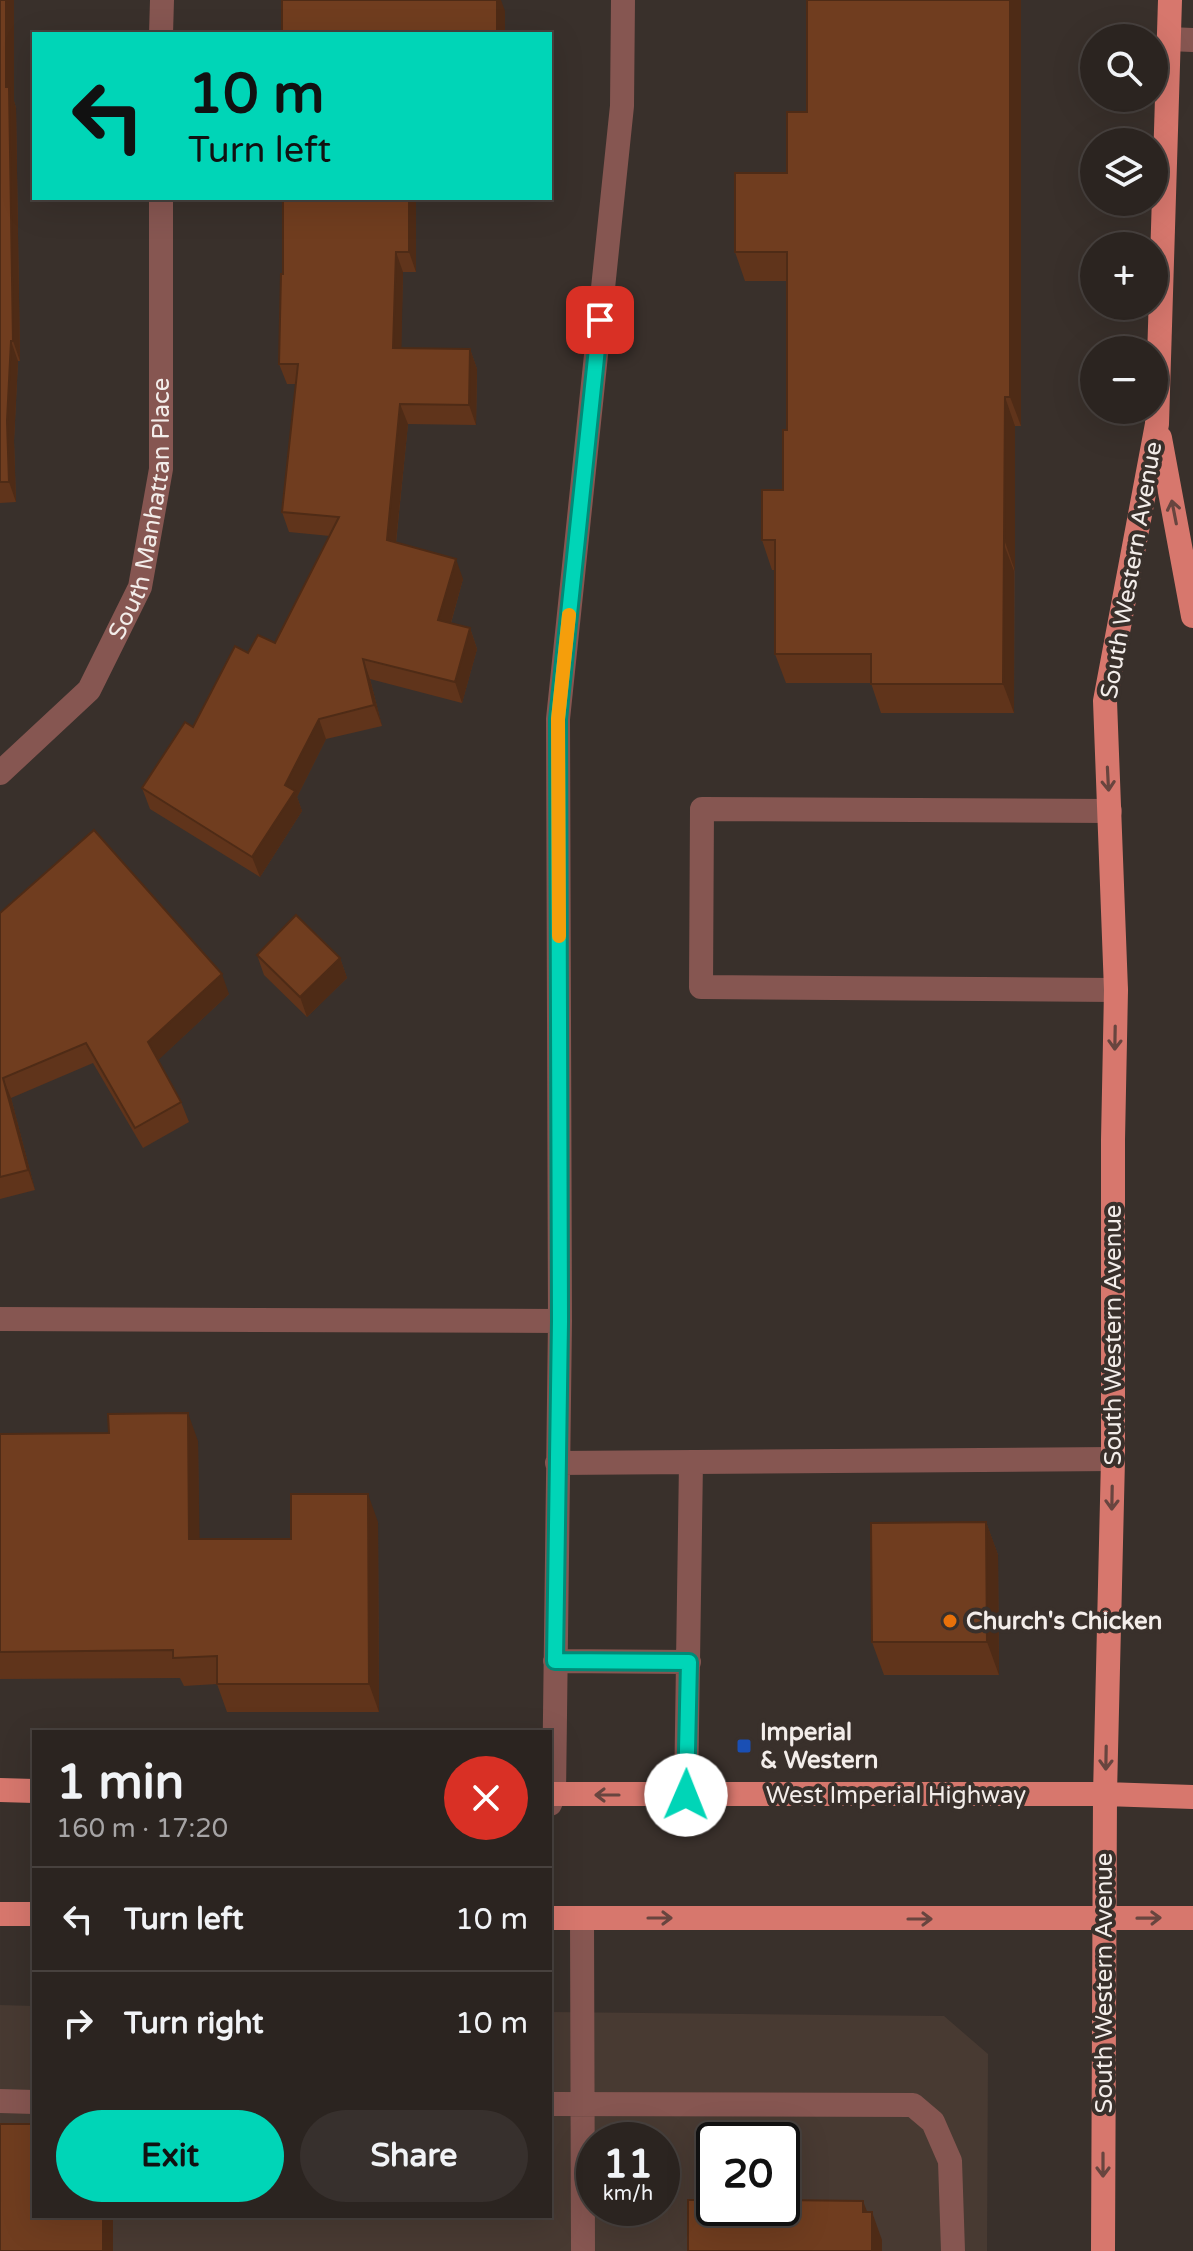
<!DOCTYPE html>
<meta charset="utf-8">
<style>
:root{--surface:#2b2420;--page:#37302d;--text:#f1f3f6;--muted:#a6a4a5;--line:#47413e;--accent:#00d5b7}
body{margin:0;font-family:"Varela Round",sans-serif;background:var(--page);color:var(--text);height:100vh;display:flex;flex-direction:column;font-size:30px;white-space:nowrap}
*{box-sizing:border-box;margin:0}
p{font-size:26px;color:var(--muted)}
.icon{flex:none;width:44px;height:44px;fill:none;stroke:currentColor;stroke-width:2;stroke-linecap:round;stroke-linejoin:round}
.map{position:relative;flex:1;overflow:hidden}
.panel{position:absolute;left:32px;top:1730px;width:520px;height:488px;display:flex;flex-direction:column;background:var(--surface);border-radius:0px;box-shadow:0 8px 32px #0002,0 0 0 2px var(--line)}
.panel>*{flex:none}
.guide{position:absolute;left:32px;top:32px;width:520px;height:168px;border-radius:0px;box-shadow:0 8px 32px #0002,0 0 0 2px var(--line);background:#00d5b7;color:#111;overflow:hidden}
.fabs{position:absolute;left:1080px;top:24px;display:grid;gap:16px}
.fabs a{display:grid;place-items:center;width:88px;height:88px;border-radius:50%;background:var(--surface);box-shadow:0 8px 32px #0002,0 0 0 2px var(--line);font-size:40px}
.speed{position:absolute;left:576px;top:2122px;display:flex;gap:16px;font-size:40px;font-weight:700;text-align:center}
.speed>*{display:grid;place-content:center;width:104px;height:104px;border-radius:50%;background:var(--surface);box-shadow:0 8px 32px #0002,0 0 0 2px var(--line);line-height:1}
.speed small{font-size:20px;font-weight:400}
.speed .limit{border:4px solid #111;border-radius:12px;background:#fff;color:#111}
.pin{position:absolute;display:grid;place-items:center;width:68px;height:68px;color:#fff;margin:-34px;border-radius:16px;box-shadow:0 4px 12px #0006}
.me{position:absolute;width:88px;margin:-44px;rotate:1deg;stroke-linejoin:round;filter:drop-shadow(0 0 6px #0008)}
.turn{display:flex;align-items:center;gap:28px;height:168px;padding:0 24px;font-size:36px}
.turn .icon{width:104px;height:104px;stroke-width:2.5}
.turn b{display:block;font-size:56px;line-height:68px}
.round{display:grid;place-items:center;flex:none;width:84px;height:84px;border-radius:42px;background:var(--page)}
.summary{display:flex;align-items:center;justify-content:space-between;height:136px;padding:0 24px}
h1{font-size:48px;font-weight:700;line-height:60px}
.button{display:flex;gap:16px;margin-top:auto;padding:16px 24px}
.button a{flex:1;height:92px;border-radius:48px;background:var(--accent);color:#111;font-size:32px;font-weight:700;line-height:92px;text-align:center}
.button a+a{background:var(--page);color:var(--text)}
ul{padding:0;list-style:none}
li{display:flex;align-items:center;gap:24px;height:104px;padding:0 24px;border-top:2px solid var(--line)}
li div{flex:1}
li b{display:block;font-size:30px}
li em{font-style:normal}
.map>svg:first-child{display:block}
.built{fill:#483a32;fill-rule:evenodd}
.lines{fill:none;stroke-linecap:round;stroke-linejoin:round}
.lane{stroke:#865651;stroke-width:24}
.street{stroke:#865651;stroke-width:24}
.primary{stroke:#d7776d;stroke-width:24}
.wall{fill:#60341b}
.shaded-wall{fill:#4e2b16}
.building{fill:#703d1f;stroke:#4e2b16;stroke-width:2}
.oneway{stroke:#68453f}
.route-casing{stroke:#008a77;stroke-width:20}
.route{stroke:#00d5b7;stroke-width:14}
.slow{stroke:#f59e0b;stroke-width:14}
.food-dot{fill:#e8710a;stroke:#39302b;stroke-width:3}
.transit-dot{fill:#1a4fb4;stroke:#39302b;stroke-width:3}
.labels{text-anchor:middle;stroke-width:8;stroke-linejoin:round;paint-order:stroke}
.street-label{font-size:24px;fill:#f3edea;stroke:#39302b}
.poi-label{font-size:24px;font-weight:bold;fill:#f3edea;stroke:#39302b;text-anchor:start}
</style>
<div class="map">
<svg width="1193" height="2251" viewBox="0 0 1193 2251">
<rect width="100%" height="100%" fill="#39302b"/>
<!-- built -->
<path class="built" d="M0,2005L34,2006V2216H550V2012L944,2016L988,2054L987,2251H0ZM594,2140H662V2208H594ZM714,2140H782V2208H714Z"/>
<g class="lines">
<!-- lane -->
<path class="lane" d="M1169,39L1193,40
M1110,811L702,809L701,987L1116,990
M0,1319L560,1321
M557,1463L1113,1459
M555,1661L689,1662
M686,1795L691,1462
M550,1804L554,1794L560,1321L558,719L622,106L623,0
M582,1918L583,2251
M0,2101L34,2102
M550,2104L913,2105L933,2122L950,2161L953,2251"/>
<!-- street -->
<g class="street">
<path d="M161,34L162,0"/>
<path id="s1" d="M0,773L89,690L140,587L161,469V198"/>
</g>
<!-- primary -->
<path class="primary" d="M1160,438L1193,616
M0,1790L34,1791
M550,1794H1105L1193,1797
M0,1914H34
M550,1918H1193
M1103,2251L1105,1794L1113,1459V1140L1116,990L1105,701L1157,424L1170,0"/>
</g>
<!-- wall -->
<path class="wall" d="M0,0H14V101L16,108L20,361H18L14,441L16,502L0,503Z
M1021,0V426H1015L1014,713H881L871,683H786L775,654V570H772L762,540L783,490L787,430V281H745L735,252L787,173L807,112Z
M283,198H501V200H416V272H403L401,348L470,349L477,369L476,425L408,424L396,543L463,579L451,623L470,628L477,649L462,703L370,679L382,726L326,739L297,797L302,811L260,877L150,809L142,788L193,727L248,653L275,643L330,536L289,532L282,512L296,384H287L279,364L283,274Z
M0,913L229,994L158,1060L181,1102L189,1122L143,1148L93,1063L11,1098L35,1190L0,1199Z
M257,955L340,958L347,978L307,1017L264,975Z
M0,1434L198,1441L199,1539H291L378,1522L379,1712H227L217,1684L184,1686L180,1678L0,1679Z
M986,1522L998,1555L999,1675H884L872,1642Z"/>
<!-- shaded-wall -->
<path class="shaded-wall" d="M6,0H14V101L16,108L20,361L13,341L6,87Z
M497,0H501L505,11V34H497Z
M1010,0H1021V426L1010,397Z
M409,198H416V272L409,252Z
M396,252L403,272L401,368L393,348Z
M11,341L18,361L14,441L16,502L9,482L7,421Z
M470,349L477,369L476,425L469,405Z
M1005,397L1015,426V571L1005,542Z
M400,404L408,424L394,560L387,540Z
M1003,542L1014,571V713L1003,684Z
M456,559L463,579L446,640L438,620Z
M470,628L477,649L462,703L455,682Z
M363,659L370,679L382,726L374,705Z
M319,719L326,739L297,797L302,811L260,877L252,857L285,785Z
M340,958L347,978L307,1017L300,997Z
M222,974L229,994L155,1063L148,1042Z
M3,1078L11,1098L35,1190L28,1170Z
M188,1413L198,1441L200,1567L189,1539Z
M368,1494L378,1522L379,1712L369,1684Z
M986,1522L998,1555L999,1675L987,1642Z
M863,2201L872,2224V2212L882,2240V2251H872L863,2212Z
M103,2216H113V2251H103Z"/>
<!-- building -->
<path class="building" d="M0,0H6V87H9L13,341H11L7,421L9,482H0Z
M282,0H497V34H282Z
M807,0H1010V397H1005L1003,684H871V654H775V540H762V490H783V430H787V252H735V173H787V112H807Z
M283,198H409V252H396L393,348L470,349L469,405L400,404L387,540L456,559L438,620L470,628L455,682L363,659L374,705L319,719L285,785L295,791L252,857L142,788L185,722L193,727L235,646L248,653L258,635L275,643L339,517L282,512L298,364H279L281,274H283Z
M94,830L222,974L148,1042L181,1102L135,1128L86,1043L3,1078L28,1170L0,1177V913Z
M296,915L340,958L300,997L257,955Z
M188,1413L189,1539H291V1494H368L369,1684H217V1656L173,1658V1650L0,1652V1434L109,1433L108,1414Z
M986,1522L987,1642H872L871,1523Z
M0,2124H34V2216H103V2251H0Z
M688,2200H714V2208H782V2200L863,2201V2212H872V2251H688Z"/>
<!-- one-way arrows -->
<defs><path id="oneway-shaft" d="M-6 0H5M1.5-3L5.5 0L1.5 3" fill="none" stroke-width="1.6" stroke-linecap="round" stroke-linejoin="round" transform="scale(2)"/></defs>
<g class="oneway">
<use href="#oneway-shaft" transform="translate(1174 512) rotate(-101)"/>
<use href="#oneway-shaft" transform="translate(1108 779) rotate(87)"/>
<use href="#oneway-shaft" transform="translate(1115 1038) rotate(91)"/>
<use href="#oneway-shaft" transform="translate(1112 1498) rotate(91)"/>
<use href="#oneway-shaft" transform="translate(1106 1758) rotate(91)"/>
<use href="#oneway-shaft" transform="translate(607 1795) rotate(-180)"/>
<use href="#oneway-shaft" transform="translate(660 1918)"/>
<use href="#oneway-shaft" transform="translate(1149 1918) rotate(-1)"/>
<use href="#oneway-shaft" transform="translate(920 1919)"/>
<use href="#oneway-shaft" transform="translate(1103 2165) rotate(90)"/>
</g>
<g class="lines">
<!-- route casing -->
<g class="route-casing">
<path id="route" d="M600,320L558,719L560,1321L555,1661L689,1662L686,1795"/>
</g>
<!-- route -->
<use href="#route" class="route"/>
<!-- slow -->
<path class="slow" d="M559,936L558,719L569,615"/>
</g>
<!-- markers -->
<circle class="food-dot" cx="950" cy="1621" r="8"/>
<rect class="transit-dot" x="736" y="1738" width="16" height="16" rx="4"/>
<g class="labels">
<!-- street labels -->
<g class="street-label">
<text dy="8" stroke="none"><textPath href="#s1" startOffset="314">South Manhattan Place</textPath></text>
<text transform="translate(1131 570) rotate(-80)" y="8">South Western Avenue</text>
<text transform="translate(1113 1335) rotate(-90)" y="8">South Western Avenue</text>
<text x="896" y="1803">West Imperial Highway</text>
<text transform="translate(1104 1983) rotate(-90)" y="8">South Western Avenue</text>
</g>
<!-- poi labels -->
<g class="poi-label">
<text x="966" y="1629">Church's Chicken</text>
<text x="760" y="1740">Imperial<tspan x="760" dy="28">&amp; Western</tspan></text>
</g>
</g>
</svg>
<div class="fabs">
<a><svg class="icon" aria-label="search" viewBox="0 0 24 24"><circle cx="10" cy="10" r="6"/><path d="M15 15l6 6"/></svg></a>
<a><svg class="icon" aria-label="layers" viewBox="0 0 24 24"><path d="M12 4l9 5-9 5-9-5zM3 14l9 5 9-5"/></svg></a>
<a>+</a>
<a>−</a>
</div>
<div class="speed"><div>11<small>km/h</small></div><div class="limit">20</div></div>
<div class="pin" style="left:600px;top:320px;background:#d93025"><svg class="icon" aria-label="arrive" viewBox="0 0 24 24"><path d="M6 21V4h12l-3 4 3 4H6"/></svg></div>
<svg class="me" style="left:686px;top:1795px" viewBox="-20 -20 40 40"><circle r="19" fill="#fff"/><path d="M0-13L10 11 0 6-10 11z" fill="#00d5b7"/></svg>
<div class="guide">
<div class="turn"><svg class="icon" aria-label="left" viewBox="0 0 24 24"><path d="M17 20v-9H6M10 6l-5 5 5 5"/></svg><div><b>10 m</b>Turn left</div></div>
</div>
<section class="panel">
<div class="summary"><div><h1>1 min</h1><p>160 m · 17:20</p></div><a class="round" style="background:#d93025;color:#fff"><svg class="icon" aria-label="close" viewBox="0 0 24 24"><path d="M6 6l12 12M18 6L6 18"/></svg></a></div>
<ul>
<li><svg class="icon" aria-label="left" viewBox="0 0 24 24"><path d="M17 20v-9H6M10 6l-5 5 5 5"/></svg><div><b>Turn left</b></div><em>10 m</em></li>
<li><svg class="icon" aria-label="right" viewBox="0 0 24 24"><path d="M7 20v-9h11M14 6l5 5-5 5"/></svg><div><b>Turn right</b></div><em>10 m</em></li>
</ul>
<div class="button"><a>Exit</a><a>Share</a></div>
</section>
</div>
